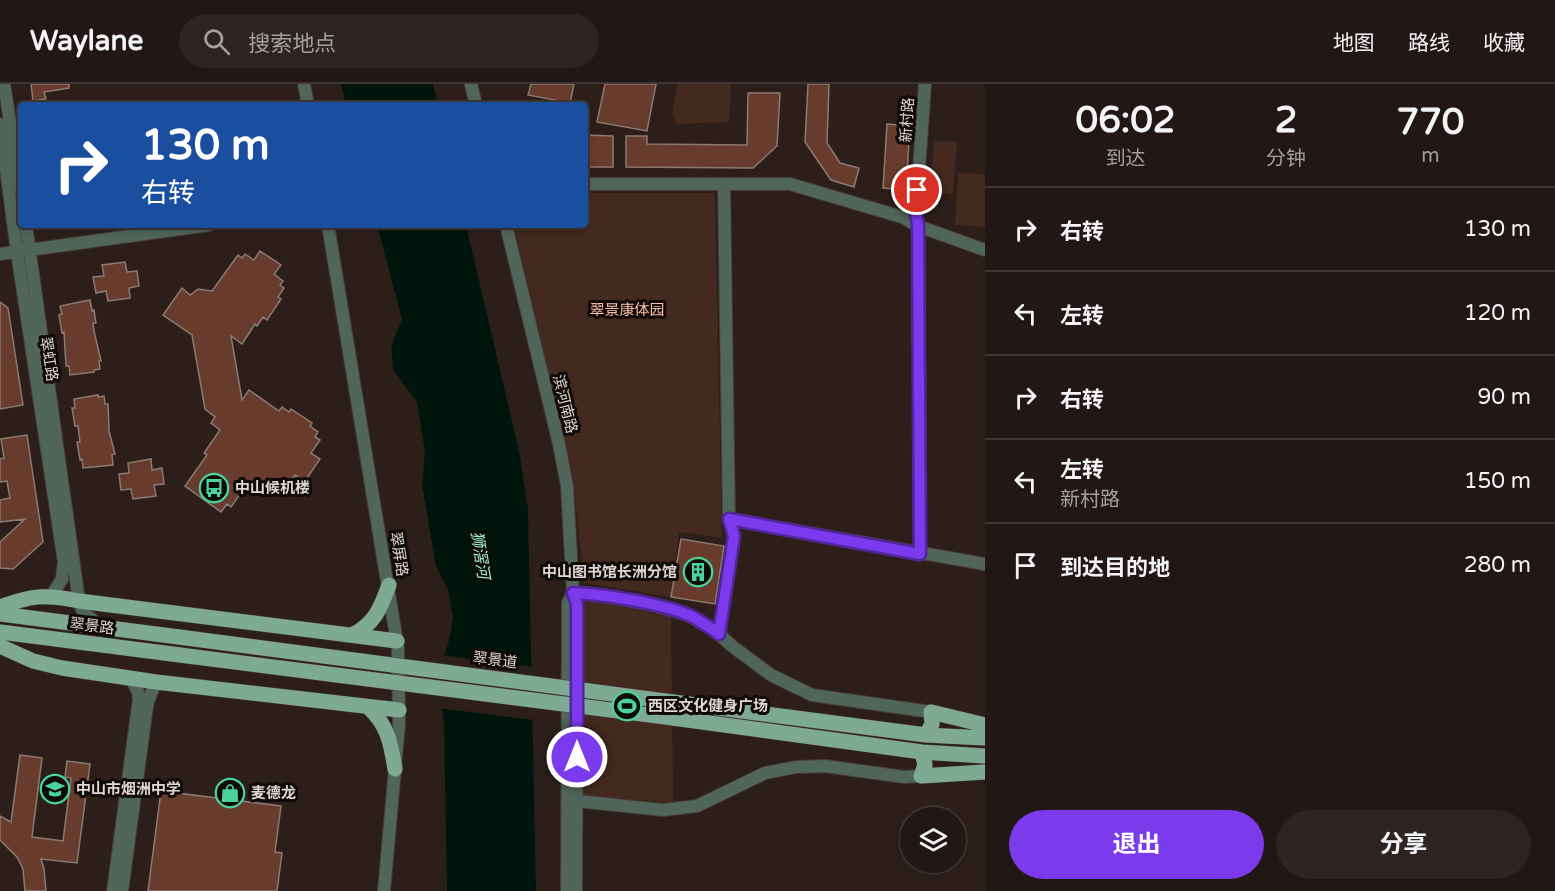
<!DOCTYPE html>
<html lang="zh">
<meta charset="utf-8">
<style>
:root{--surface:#211714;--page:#2d2422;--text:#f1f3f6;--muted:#a29fa0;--line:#3e3634;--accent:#7c3aed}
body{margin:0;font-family:"Varela Round","Noto Sans SC",sans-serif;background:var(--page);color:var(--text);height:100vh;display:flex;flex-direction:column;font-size:22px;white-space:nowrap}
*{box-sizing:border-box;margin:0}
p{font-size:20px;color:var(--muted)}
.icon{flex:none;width:33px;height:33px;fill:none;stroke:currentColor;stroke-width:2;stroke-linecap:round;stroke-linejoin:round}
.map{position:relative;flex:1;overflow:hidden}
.side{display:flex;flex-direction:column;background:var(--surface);width:570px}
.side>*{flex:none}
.guide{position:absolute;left:18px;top:18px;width:570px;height:126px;border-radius:6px;box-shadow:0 3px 9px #0003,0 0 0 2px var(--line);background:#1a4fa0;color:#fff;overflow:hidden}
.fabs{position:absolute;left:900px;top:723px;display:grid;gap:12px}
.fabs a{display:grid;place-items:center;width:66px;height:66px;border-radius:50%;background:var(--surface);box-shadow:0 3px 9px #0003,0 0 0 2px var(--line);font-size:30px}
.pin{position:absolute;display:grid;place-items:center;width:51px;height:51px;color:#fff;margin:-26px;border:3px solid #fff;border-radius:50%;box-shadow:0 2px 6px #0007}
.me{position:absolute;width:66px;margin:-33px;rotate:0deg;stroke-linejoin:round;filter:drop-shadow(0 0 4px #0008)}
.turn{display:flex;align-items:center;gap:21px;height:126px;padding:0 24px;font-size:27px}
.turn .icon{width:78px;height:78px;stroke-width:2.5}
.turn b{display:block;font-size:42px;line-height:51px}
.eta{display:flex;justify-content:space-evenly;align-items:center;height:102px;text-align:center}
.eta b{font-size:36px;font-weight:700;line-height:42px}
.button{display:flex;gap:12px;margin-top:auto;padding:12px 24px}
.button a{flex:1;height:69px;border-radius:36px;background:var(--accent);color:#fff;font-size:24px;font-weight:700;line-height:69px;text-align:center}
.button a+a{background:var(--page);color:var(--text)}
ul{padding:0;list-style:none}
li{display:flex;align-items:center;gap:18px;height:84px;padding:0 24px;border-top:2px solid var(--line)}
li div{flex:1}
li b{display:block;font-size:22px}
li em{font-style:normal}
header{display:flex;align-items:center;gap:36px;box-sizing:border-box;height:84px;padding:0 30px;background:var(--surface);border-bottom:2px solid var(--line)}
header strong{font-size:28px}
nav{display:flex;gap:33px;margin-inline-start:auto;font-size:21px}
.search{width:420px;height:54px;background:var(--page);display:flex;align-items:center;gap:15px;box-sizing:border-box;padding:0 21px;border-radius:33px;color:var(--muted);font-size:22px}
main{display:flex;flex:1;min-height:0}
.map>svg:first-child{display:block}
.green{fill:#44291f}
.water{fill:#00160c}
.pier{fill:#2c1f1a}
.building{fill:#683c2c;stroke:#8a7a74;stroke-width:1.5}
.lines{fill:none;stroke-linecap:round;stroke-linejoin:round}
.minor-casing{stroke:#493c38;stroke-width:14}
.major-casing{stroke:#493c38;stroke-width:16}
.minor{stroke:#51665b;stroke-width:12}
.major{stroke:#7eaa94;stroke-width:15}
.major-bridge-casing{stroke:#493c38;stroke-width:16;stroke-linecap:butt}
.major-bridge{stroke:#7eaa94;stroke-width:15}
.route-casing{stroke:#51269a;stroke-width:15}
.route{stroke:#7c3aed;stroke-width:10}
.labels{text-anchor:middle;stroke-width:6;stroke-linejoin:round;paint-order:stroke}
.street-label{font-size:15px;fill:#dfd7d3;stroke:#100a08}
.park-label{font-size:15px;fill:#fbbea7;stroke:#100a08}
.poi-label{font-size:15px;font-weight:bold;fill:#dfd7d3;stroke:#100a08;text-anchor:start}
.water-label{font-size:16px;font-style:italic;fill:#9ff1ca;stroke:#100a08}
</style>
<header>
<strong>Waylane</strong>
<div class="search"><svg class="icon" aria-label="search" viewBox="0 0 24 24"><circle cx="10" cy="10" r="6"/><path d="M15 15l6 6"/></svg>搜索地点</div>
<nav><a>地图</a><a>路线</a><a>收藏</a></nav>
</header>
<main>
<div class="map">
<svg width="985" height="807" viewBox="0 0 985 807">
<rect width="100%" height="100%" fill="#2c1f1a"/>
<!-- green -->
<path class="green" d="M677,0H731L729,38L677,40L672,30Z
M934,57L957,58L953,110L930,109Z
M958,89L985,90V143L955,141Z
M585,109H715L722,454L679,448L671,513L584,499L573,393L514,141H585Z
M582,514L671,533L673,719L581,711Z"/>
<!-- water -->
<path class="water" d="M341,0H433L438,21H346Z
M377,141H466L519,367L528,425L536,807H447L444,639L437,591L449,557L453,533L448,505L436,483L422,400L425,368L417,318L393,286L391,263L402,235Z"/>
<!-- pier -->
<path class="pier" d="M441,571L533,583L534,636L438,624L434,591Z"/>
<!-- building -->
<path class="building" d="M31,0H69V4L44,8L46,15L33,17Z
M531,0H574L570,19L528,11Z
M605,0H656L647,47L597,38Z
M808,0H829L827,59L840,79L859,84L854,103L831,96L805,58Z
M748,9H780L777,62L753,84L626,83V52H647V60L747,61Z
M887,40L910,42L906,106L883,104Z
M585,51L613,52V83H585Z
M260,167L281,181L274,190L283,197L280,201L284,204L278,213L281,215L267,236L263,233L257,242L255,240L242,260L231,252L242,316L249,306L279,327L282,323L289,328L291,325L312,339L310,342L318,348L315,353L320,356L311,369L320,375L305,397L295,391L286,403L282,400L279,405L269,398L261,409L247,400L231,423L227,420L221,428L185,402L207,371L204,369L220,346L211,339L215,333L205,325L192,251L163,231L182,204L190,211L198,205L212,207L238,171L242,174L245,170L254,176Z
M125,178L127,188L137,187L139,202L129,204L130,214L108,217L106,207L96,209L93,193L104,192L102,181Z
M90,216L92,227L94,226L96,239H93L94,247L101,277H99L100,285L94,286V288L70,291L69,282H66L64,248L62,249L59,231L62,230L60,222Z
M0,218L8,224L23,321L0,325Z
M98,311V313L104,312L105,320H108L109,347L115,370L112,371L113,381L83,384L82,375L80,376L77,358H80L78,342H75L72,324H75L74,315Z
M27,351L43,458L13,485L0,484V458L25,435L0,438V416L10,414L7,397L0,398V375L4,374L1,355Z
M151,375L152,386L162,384L164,400L154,401L156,412L133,415L131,405L121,406L119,390L129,389L128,379Z
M681,455L724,462L715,520L671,513Z
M20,671L42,674L32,753L63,757L71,694L65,693L67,677L90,680L77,779L41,775L44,785L46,807H25L23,785L17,773L0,756V732L11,738Z
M161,707L281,722L275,768L282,769L277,807H148Z"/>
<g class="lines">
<!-- minor casing -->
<g class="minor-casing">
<path id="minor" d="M4,0L21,106
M304,0L308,21
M471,0L476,21
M0,40L17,168L64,478L62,495L52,511
M585,100H790L902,133L918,142L985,166
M26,141L79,517L83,528L101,543
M328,141L398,564L399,640L384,807
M506,141L559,360L567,402L573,509L577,520L576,807
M0,170L209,141
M729,435L985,480
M920,470L918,142L916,127L925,0
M573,509H589L656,522L691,532L719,550L732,562L771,591L812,611L931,628
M719,550L734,452L729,435L724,100
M567,719L577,717L663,726L697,722L765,689L796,683L825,682L904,693L921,692
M113,807L139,615L138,608L131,594
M122,807L146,629L148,617L156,598
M567,807L568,519L573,509"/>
</g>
<!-- major casing -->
<g class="major-casing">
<path id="major" d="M0,523C32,511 46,510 79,517L397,557
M0,530L179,553
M0,548L180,571
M352,551C375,540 381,523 389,501
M0,562L33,577L62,584L156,598L399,626
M673,618L926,651L985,654
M368,623C388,641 391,660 395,685
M673,634L922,668L985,672
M926,651L932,640L931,628L985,641
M922,668L925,681L921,692L985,688"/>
</g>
<!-- minor -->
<use href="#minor" class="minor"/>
<!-- major -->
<use href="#major" class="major"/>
<!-- major-bridge casing -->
<g class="major-bridge-casing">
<path id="major-bridge" d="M179,553L673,618
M180,571L673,634"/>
</g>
<!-- major-bridge -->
<use href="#major-bridge" class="major-bridge"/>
</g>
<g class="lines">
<!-- route casing -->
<g class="route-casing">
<path id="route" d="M577,673V520L573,509C604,510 664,520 691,532C701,537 710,544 719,550L734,452L729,435L920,470L918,142L916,127L917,106"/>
</g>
<!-- route -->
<use href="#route" class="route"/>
</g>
<!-- icons -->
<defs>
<g id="bus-ring" transform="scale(1.5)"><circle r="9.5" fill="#100a08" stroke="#49d49c" stroke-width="1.5"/><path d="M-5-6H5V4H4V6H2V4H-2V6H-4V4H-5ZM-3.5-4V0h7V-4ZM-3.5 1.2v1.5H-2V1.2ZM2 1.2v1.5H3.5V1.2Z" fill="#49d49c"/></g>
<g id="building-ring" transform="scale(1.5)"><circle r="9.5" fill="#100a08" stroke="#49d49c" stroke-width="1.5"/><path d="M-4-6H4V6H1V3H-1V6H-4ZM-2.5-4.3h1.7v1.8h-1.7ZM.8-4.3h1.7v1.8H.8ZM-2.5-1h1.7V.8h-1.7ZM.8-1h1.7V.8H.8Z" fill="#49d49c"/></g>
<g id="stadium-ring" transform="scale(1.5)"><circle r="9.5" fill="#100a08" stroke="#49d49c" stroke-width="1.5"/><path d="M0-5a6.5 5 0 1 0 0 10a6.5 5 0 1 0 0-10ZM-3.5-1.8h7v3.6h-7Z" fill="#49d49c"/></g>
<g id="school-ring" transform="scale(1.5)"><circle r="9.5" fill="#100a08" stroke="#49d49c" stroke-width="1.5"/><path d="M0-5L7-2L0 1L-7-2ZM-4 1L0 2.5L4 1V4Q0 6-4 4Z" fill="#49d49c"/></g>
<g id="shop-ring" transform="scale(1.5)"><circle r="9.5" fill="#100a08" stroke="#49d49c" stroke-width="1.5"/><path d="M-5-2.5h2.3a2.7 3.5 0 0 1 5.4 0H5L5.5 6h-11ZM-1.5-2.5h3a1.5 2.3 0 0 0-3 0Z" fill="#49d49c"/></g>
</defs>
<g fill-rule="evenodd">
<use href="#bus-ring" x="214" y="404"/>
<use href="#building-ring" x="698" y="488"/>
<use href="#stadium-ring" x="627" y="622"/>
<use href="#school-ring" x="55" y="705"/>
<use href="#shop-ring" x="230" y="709"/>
</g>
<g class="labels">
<!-- street labels -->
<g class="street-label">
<text transform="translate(907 36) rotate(-86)" y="5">新村路</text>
<text transform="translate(49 275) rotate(81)" y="5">翠虹路</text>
<text transform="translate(565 320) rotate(76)" y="5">滨河南路</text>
<text transform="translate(399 470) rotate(81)" y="5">翠屏路</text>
<text transform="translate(92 542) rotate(7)" y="5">翠景路</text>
<text transform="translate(495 576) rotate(7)" y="5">翠景道</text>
</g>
<!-- park labels -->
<g class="park-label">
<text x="627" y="231">翠景康体园</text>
</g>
<!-- poi labels -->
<g class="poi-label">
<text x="235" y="409">中山候机楼</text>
<text x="677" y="493" text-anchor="end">中山图书馆长洲分馆</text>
<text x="648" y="627">西区文化健身广场</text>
<text x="76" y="710">中山市烟洲中学</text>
<text x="251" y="714">麦德龙</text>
</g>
<!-- water labels -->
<g class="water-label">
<text transform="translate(481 471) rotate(81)" y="6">狮滘河</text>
</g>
</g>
</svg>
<div class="fabs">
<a><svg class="icon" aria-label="layers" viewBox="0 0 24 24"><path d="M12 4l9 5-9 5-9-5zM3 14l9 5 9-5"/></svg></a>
</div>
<div class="pin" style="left:917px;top:106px;background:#d93025"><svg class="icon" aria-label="arrive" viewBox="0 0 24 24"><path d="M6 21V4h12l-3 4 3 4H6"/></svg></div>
<svg class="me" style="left:577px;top:673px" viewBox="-20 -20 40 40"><circle r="17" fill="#7c3aed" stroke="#fff" stroke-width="3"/><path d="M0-11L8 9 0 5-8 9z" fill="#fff"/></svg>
<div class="guide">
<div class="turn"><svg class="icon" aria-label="right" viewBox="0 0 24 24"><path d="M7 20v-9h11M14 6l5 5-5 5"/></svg><div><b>130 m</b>右转</div></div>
</div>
</div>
<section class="side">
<div class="eta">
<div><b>06:02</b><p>到达</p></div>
<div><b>2</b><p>分钟</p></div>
<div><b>770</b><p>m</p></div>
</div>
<ul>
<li><svg class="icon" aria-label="right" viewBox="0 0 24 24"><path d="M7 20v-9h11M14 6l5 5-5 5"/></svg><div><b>右转</b></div><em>130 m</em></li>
<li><svg class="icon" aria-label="left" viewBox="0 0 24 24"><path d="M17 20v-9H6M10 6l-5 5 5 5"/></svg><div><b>左转</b></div><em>120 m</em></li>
<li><svg class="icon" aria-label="right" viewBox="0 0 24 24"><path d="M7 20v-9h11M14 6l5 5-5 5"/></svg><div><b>右转</b></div><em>90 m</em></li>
<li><svg class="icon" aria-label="left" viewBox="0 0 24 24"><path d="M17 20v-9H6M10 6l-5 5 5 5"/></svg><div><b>左转</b><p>新村路</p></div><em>150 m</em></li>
<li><svg class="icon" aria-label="arrive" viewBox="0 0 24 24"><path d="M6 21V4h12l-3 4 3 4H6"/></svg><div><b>到达目的地</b></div><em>280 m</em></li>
</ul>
<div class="button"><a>退出</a><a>分享</a></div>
</section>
</main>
